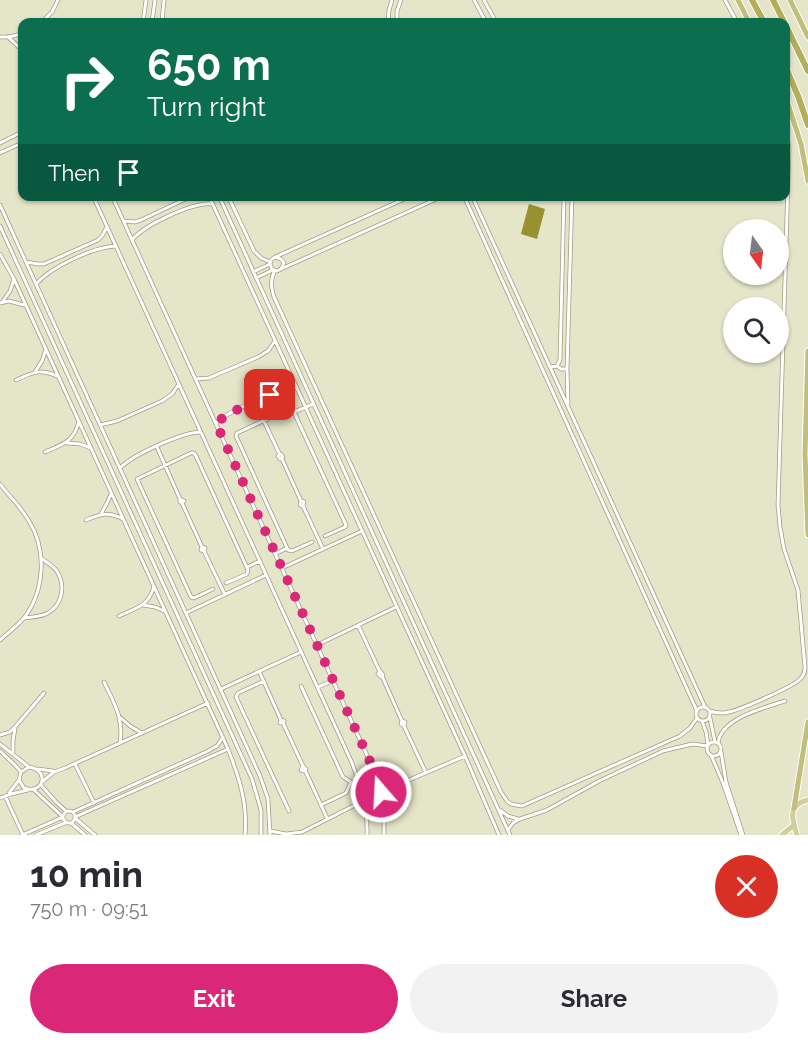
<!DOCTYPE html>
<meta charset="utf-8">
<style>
:root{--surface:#fff;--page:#f2f2f3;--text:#2b2b33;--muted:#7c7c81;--accent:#db2777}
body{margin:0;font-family:Raleway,sans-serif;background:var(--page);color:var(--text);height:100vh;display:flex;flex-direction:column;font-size:22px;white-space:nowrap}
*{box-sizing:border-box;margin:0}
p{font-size:20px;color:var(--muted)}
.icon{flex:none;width:33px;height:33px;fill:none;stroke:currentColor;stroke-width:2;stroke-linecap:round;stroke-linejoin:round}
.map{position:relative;height:835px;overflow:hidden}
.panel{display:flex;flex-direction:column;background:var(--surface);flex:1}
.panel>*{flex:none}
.top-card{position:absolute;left:18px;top:18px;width:772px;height:183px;border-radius:12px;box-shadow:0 2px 4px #0004;background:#0b6e4f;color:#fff;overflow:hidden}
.needle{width:39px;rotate:166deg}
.controls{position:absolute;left:723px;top:219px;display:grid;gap:12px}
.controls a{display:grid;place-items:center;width:66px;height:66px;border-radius:50%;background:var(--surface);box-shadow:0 2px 4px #0004;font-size:30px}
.pin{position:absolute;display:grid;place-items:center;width:51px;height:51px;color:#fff;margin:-26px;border-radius:12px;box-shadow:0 3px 9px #0006}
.me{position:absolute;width:66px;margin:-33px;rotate:341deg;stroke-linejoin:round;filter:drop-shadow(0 0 4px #0008)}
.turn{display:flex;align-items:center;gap:21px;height:126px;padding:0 30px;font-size:27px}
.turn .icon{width:78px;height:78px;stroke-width:2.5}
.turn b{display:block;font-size:42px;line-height:51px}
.then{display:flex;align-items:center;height:57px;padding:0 30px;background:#0003;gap:12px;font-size:22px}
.round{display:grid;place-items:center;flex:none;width:63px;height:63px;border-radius:32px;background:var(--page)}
.head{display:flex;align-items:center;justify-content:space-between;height:102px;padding:0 30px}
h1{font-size:36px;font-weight:700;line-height:45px}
.cta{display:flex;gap:12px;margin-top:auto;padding:12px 30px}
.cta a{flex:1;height:69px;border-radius:36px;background:var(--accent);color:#fff;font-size:24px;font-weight:700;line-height:69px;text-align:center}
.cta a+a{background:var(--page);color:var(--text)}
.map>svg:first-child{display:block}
.water{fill:#98912d}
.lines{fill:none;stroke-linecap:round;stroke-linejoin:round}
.minor-casing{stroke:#9d9d82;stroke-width:4.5}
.primary-casing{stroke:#fff;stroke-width:7}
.trunk-casing{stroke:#fff;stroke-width:7}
.motorway-casing{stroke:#fff;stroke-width:8}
.minor{stroke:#fff;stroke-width:3}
.primary{stroke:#d1ce9c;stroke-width:5}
.trunk{stroke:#c2be7b;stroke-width:5}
.motorway{stroke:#b3ae5a;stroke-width:6}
.route{stroke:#db2777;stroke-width:10;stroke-dasharray:0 18}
</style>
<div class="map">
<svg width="808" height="835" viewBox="0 0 808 835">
<rect width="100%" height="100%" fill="#e5e5c9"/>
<!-- water -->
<path class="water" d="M529,204L545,209L537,239L521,234Z"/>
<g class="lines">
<!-- minor casing -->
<g class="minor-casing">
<path id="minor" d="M474,0L486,22
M484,0L496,22
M725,0L737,22
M42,22L52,12L58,0
M143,22L146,0
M152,22L155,0
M162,22L164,0
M388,22L389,10L392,0
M397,22V11L401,0
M0,37H8L22,34
M8,37L22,50
M0,143L22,132
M0,153L22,143
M93,196L352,763C361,787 368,809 367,835
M112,196L376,775L384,808V835
M209,196L465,756L499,835
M219,196L510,835
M228,196L254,251L261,258L270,262
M464,196L697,711
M472,196L705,707
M0,205L260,776L268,799L270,835
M124,221L135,222L141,220L192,196
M0,226L252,779L261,810V835
M132,240C144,225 193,202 212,204
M0,254L14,279L228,749C239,777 248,804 245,835
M275,257L411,196
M26,262L38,264H44L98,240L102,236L107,227
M281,269L443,196
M275,270C270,280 271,287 274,297L501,792L507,801L511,804L522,806L680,736L690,728L697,718
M253,272L270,264L271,260L275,257L281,259L284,263L281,269L277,271L272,269L270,264
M256,278L273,270
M36,284C51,267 93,247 116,246
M3,301L10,291L14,279
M0,303L9,301L24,305
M557,366L561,369H567
M550,367L557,366L560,360L564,196
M35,372L42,361L46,349
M195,379L209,378L258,357L268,351L275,341
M16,380C32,373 40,368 57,376
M255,402L280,455
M568,404L567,369L572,196
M294,412L313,404
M216,423C229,410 276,392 295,387
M100,425L117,421L162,401L172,394L179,384
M67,443L80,444L91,448
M157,447L180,499
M45,452C63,444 74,442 79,421
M281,454L283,457L280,459L278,456Z
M282,459L301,501L300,505L303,506L304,502L301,501
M120,468C134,454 181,433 200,432
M0,484C9,496 21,507 29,521C47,550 45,590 24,618C17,626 8,633 0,640
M180,499L184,501L182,503L180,502Z
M182,503L202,547L201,550L204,551L205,548L202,547
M303,506L323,549
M101,514L107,503L111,494
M86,520C101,514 108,511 123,519
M312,542L292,551L288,550L236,436L237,433L289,409L293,410L346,525L345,527L325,536
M204,551L225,595
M275,554L287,548
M247,567L260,561
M282,568L362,531
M213,589L194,598L191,597L137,479L191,453H194L196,456L248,570L247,574L226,583
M143,605L155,607L164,611
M186,613L266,575
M119,616C136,608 149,606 154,586
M24,618C32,617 41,617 48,613C63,604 66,584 56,570C52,565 46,562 41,558
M358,625L380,672
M317,645L396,607
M259,671L281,720
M381,672L383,675L381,677L378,674Z
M382,676L402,721L401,724L404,726L405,722L402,721
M264,681L238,693L236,697L289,811
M104,682C114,703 124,718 120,743
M301,686L343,777L351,782L346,793L321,805
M318,687L332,681
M221,689L301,652
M696 714a7 7 0 1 1 14 0a7 7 0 1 1-14 0Z
M710,711C716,713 723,714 729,712C740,710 792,687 799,680C803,677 805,673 805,667L798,590L784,549L780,527L778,505L789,149L786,127
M121,718L130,726L142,733
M710,718L715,742
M281,720L284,721L283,723H280Z
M702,721L706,732L708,745
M283,723L303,766L301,770L304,771L306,769L303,766
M404,726L426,773
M0,735L10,732L15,727L44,693
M707 749a7 7 0 1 1 14 0a7 7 0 1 1-14 0Z
M718,743C721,718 764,708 785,701
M0,744L29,767
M0,751L15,765L21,772L19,780L24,788C44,795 50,770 29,767L21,772
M13,752V740L15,729
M721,752L726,782L743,835
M711,755L723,783L741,835
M75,764L94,803
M38,769L53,771
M305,770L327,818
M42,782L54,772L65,768L208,703
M41,785L56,802L66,811
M34,790L63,817
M381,792L465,756
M9,793L19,780
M5,796L23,835
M0,798L11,794L28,790
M500,810L508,816L518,819
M63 817a6 6 0 1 1 12 0a6 6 0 1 1-12 0Z
M73,812L208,751L217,746L223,737
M75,817L228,749
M76,819L95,835
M71,823L85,835
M508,830L513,823L520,819L547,810L599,781L663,751L692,744L708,746
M270,831L286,834L302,832L365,800
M22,835L63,817
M36,835L65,823"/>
</g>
<!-- primary casing -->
<g class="primary-casing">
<path id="primary" d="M782,835L794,825
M797,835C792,819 787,805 808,800"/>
</g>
<!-- trunk casing -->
<g class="trunk-casing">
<path id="trunk" d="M738,0L749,22
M790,0L808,37
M786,98L801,144L808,181
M808,351L805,454L808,535
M794,808L808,722"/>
</g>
<!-- motorway casing -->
<g class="motorway-casing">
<path id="motorway" d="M752,0L764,22
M773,0L784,22
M786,26L808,71
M786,68L798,96L808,125"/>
</g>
<!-- minor -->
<use href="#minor" class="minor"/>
<!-- primary -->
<use href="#primary" class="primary"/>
<!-- trunk -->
<use href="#trunk" class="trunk"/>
<!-- motorway -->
<use href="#motorway" class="motorway"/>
</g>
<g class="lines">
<!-- route -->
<path class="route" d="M270,395L228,414L216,423L368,757L376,775L381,792"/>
</g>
</svg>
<div class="controls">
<a><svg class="needle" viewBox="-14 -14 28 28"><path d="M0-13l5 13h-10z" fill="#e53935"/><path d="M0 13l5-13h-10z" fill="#7c7c81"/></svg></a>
<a><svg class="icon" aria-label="search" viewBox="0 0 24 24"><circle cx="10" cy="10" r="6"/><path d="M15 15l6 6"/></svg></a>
</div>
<div class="pin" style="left:270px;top:395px;background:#d93025"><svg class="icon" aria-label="arrive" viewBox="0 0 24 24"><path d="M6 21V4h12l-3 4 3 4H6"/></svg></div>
<svg class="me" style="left:381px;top:792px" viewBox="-20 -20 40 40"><circle r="17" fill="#db2777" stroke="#fff" stroke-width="3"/><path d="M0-11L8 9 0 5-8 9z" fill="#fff"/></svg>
<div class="top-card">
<div class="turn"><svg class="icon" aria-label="right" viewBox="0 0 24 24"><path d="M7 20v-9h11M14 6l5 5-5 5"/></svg><div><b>650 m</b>Turn right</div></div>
<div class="then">Then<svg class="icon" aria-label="arrive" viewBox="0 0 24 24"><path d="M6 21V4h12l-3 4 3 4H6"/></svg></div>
</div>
</div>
<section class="panel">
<div class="head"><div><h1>10 min</h1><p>750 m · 09:51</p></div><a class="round" style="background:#d93025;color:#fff"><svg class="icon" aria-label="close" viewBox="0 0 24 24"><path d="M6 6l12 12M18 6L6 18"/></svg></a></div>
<div class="cta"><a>Exit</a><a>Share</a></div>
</section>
